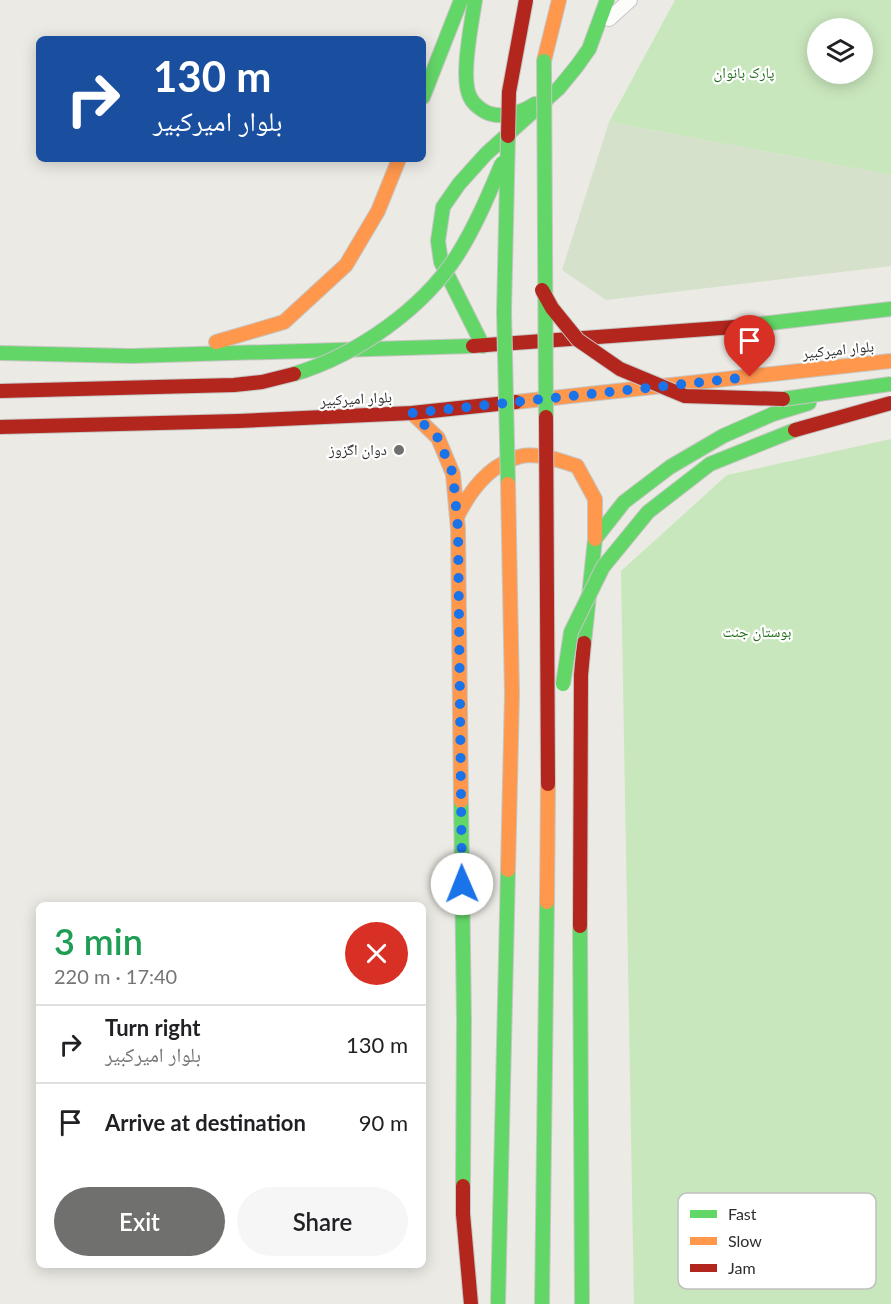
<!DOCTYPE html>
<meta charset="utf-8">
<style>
:root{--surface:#fff;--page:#f6f6f6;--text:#202124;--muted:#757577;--line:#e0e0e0;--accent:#70706e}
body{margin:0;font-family:Lato,"Noto Naskh Arabic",sans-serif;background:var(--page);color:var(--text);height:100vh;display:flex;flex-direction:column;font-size:22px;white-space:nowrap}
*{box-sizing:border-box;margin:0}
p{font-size:20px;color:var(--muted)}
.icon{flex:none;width:33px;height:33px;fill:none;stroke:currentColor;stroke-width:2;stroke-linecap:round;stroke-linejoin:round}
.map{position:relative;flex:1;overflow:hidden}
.side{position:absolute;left:36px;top:902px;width:390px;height:366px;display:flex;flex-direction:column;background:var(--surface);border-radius:9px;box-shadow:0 3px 15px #0003}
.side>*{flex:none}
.guide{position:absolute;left:36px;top:36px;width:390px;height:126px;border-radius:9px;box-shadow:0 3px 15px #0003;background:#1a4fa0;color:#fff;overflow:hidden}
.controls{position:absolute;left:807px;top:18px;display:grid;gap:12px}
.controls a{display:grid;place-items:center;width:66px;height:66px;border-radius:50%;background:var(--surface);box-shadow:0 3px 15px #0003;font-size:30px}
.pin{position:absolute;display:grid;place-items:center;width:51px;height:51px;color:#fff;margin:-62px -26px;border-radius:50% 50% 50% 0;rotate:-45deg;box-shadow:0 0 6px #0007}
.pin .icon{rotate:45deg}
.me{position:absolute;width:66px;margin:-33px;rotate:359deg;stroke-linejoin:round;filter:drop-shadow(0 0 4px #0008)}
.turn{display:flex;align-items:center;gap:21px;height:126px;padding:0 18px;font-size:27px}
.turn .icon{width:78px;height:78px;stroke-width:2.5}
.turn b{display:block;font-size:42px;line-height:51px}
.round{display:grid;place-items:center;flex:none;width:63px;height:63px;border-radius:32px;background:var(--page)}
.overview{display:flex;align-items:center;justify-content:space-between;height:102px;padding:0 18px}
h1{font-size:36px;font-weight:600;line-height:45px;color:#1e9e55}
.cta{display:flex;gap:12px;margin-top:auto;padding:12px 18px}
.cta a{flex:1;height:69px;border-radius:36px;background:var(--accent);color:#fff;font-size:24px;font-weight:600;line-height:69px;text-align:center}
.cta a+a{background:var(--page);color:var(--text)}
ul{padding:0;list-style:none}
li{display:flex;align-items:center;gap:18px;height:78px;padding:0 18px;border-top:2px solid var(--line)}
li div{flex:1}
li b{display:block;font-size:22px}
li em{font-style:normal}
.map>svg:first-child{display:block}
.green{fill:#c9e7bd;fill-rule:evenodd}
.cemetery{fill:#d5e1cb}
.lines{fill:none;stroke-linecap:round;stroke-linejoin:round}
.lane-casing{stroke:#c9c8c9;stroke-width:16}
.fast-casing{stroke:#c6c6c4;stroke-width:16}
.slow-casing{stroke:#c6c6c4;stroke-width:16}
.jam-casing{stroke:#c6c6c4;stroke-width:16}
.lane{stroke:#fcfcfb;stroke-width:14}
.fast{stroke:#63d668;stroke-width:14}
.slow{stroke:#ff974d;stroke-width:14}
.jam{stroke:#b3261e;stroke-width:14}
.fast-bridge-casing{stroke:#c6c6c4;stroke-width:16;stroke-linecap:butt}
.slow-bridge-casing{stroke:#c6c6c4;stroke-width:16;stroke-linecap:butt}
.jam-bridge-casing{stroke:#c6c6c4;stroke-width:16;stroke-linecap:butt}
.fast-bridge{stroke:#63d668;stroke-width:14}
.slow-bridge{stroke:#ff974d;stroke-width:14}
.jam-bridge{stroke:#b3261e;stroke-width:14}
.route{stroke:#1a73e8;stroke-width:10;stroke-dasharray:0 18}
.poi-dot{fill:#70706e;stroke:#fff;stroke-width:2}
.labels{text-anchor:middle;stroke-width:4.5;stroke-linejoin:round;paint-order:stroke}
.park-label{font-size:15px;fill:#216d1b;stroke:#fff}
.street-label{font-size:15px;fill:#2e2e2e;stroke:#fff}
.poi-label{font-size:15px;fill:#2e2e2e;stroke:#fff;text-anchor:end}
.key{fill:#fff;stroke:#c0c0c0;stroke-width:1.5}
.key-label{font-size:16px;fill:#2e2e2e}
</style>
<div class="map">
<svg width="891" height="1304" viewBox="0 0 891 1304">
<rect width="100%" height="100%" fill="#eceae4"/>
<!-- green -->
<path class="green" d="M675,0H891V175L609,122ZM818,28H862V74H818Z
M891,439V1304H634L621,571L727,475Z"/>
<!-- cemetery -->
<path class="cemetery" d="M609,122L891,175V266L606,300L562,270Z"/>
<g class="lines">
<!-- lane casing -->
<g class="lane-casing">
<path id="lane" d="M609,19L630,0"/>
</g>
<!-- fast casing -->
<g class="fast-casing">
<path id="fast" d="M475,0C472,22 460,78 470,97C473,104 483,112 491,114C506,118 522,112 535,104
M423,97L461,0
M735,327L891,309
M483,346L441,262L438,241L443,207L459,184L486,154L559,88L577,66L589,49L607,0
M0,353L131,356L473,346
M584,643L595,539L624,502L670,467L723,436L773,414L809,403
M461,801L464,1020L463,1186
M580,926L582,1304
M542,1304L547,902"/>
</g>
<!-- slow casing -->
<g class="slow-casing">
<path id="slow" d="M544,61L559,0
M216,342L284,322L346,265L378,211L399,159
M516,402L891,361
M412,413L438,438L453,474L458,529L461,801
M457,517C470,491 488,466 518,457C535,451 561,461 577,466L595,499V539
M547,902L548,784"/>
</g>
<!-- jam casing -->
<g class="jam-casing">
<path id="jam" d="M473,346L735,327
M0,427L239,421L412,413L516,402
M580,926L581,675L584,643
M463,1186V1214L471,1304"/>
</g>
<!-- lane -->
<use href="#lane" class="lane"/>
<!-- fast -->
<use href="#fast" class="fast"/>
<!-- slow -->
<use href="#slow" class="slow"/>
<!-- jam -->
<use href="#jam" class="jam"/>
<!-- fast-bridge casing -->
<g class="fast-bridge-casing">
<path id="fast-bridge" d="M544,61L546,417
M294,374C357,355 423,309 458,254C476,225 489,194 502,163
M783,399L891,384
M508,484L504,312L508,136
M563,684L571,632L603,567L648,512L710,464L795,430
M498,1304L508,870"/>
</g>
<!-- slow-bridge casing -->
<g class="slow-bridge-casing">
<path id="slow-bridge" d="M508,484L512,694L508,870"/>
</g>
<!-- jam-bridge casing -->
<g class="jam-bridge-casing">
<path id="jam-bridge" d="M508,136L509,92L526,0
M542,290L552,308L578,340L620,369L685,396L783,399
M0,391L234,385L262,382L294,374
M546,417L548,784
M795,430L891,403"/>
</g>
<!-- fast-bridge -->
<use href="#fast-bridge" class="fast-bridge"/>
<!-- slow-bridge -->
<use href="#slow-bridge" class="slow-bridge"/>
<!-- jam-bridge -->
<use href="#jam-bridge" class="jam-bridge"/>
</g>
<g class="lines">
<!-- route -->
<path class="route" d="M462,884L458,529L453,474L438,438L412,413L750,377"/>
</g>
<!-- markers -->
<circle class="poi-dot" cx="399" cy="450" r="6"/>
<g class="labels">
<!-- park labels -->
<g class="park-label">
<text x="744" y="78">پارک بانوان</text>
<text x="757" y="637">بوستان جنت</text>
</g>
<!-- street labels -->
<g class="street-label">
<text transform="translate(838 350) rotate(-6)" y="5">بلوار امیرکبیر</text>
<text transform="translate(356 399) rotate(-3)" y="5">بلوار امیرکبیر</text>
</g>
<!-- poi labels -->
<g class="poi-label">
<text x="387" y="455">دوان اگزوز</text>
</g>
</g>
<!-- legend -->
<rect x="678" y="1193" width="198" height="96" rx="9" class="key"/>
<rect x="690" y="1210" width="27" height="8" fill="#63d668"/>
<rect x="690" y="1237" width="27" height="8" fill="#ff974d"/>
<rect x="690" y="1264" width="27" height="8" fill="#b3261e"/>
<g class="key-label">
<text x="728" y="1220">Fast</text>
<text x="728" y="1247">Slow</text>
<text x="728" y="1274">Jam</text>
</g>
</svg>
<div class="controls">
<a><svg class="icon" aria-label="layers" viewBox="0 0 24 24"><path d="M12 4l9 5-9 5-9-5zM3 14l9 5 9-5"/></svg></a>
</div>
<div class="pin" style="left:750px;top:377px;background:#d93025"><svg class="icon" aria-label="arrive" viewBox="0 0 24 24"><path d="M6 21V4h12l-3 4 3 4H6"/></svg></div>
<svg class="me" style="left:462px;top:884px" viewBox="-20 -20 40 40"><circle r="19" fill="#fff"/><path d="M0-13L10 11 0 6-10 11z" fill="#1a73e8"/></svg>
<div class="guide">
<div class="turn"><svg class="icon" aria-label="right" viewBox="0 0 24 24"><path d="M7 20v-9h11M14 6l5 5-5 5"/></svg><div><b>130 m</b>بلوار امیرکبیر</div></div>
</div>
<section class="side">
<div class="overview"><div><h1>3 min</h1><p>220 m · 17:40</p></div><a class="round" style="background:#d93025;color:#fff"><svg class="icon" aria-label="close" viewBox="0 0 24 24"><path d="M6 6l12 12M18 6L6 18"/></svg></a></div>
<ul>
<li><svg class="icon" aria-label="right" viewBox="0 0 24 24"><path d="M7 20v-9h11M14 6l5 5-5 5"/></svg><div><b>Turn right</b><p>بلوار امیرکبیر</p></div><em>130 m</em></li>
<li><svg class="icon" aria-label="arrive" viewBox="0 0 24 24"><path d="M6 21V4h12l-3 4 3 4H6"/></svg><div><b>Arrive at destination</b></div><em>90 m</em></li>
</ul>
<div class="cta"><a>Exit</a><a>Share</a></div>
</section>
</div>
